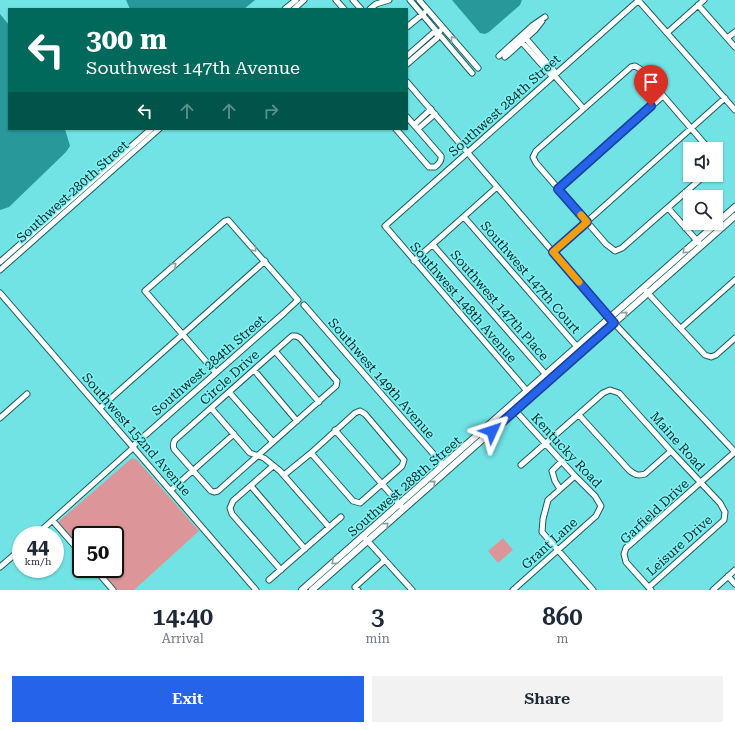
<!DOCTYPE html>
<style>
:root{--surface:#fff;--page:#f2f2f3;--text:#1f2937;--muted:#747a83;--accent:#2563eb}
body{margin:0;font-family:"Roboto Serif",serif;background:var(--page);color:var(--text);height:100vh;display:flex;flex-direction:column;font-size:15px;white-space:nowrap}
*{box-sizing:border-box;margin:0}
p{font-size:13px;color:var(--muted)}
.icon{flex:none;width:22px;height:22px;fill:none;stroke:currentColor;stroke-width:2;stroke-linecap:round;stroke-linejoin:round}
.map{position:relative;height:590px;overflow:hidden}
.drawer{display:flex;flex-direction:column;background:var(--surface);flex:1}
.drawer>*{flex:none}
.guide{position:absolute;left:8px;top:8px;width:400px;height:122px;border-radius:0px;box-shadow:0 1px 3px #0004;background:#00695c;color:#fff;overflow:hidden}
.fabs{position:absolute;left:683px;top:142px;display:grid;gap:8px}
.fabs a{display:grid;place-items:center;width:40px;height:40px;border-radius:0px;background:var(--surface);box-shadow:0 1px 3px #0004;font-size:20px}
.speed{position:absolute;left:12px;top:526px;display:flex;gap:8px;font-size:20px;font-weight:700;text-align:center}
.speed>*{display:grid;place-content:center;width:52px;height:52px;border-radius:50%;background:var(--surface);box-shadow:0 1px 3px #0004;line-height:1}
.speed small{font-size:10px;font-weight:400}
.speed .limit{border:2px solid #111;border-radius:6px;background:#fff;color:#111}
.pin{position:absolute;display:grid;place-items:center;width:34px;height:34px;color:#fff;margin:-41px -17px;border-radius:50% 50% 50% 0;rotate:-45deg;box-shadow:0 0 4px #0007}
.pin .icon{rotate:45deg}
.me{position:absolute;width:44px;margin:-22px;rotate:48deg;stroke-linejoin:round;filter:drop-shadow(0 0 3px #0008)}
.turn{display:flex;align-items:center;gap:14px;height:84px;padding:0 12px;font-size:18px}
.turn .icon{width:52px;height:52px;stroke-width:2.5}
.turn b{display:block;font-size:28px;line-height:34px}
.lanes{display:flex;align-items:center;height:38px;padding:0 12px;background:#0003;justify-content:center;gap:20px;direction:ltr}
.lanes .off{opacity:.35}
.eta{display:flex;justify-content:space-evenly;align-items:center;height:68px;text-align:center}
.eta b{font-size:24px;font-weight:600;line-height:28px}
.button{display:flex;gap:8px;margin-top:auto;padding:8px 12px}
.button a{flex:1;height:46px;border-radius:0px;background:var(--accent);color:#fff;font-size:16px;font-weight:600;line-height:46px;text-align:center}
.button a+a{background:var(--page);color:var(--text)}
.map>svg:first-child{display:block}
.green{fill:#dc9699}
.water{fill:#28989a}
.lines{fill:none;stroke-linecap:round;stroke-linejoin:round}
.minor-casing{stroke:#1d5b5c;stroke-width:7}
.major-casing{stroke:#1d5b5c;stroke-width:8}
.minor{stroke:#fff;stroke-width:5}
.major{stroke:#fff;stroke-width:6}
.oneway{stroke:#8d9e9f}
.route-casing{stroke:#184099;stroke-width:10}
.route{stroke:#2563eb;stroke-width:7}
.slow{stroke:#f59e0b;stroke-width:7}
.labels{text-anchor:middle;stroke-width:3;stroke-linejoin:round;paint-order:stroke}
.street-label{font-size:13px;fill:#022829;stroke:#80f1f2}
</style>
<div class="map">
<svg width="735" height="590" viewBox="0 0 735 590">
<rect width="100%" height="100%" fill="#72e3e5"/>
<!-- green -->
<path class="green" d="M132,458L137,460L199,531L134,590H117L99,569H115V535H81V549L58,522Z
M503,538L513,550L498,563L488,551Z"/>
<!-- water -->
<path class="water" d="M126,0H255L244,9H130Z
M452,0H522L520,5L489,32L485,34L480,33Z
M0,14L9,25V129H65L70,146L66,152L9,207L0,210Z"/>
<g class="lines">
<!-- minor casing -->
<g class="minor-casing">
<path id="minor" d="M336,0L344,9
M353,0L361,9
M410,0L472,73
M419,0L478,68
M638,0L735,110
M698,5L735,47
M285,9L296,0
M294,9L304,0
M370,9L376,4L389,0
M407,27L424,13
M667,33L704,0
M523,35L554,71V75L583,108
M727,38L735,32
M520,40L550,74L554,75
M407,56L433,33H438L440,31
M499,56L532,26L545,17
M505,57L535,30L542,21
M407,64L437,38L438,33
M407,82L614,323L735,452
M414,125L431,109
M396,129L429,167H435C439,164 442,161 441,156L407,117
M418,129L435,114
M716,160V162
M705,175L622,248L615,251L606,244L536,163L533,157L536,151L631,67L635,66L640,69L709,149
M558,189L663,96
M668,208L699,243
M464,217L579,349
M433,245L548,377
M553,252L725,98
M414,261L497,187
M0,262L151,129
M0,270L159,129
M645,290L705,355L711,357L716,355L735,338
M0,293L256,590
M304,305L443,465
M681,328L735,280
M292,336H296L300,338L335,379L337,381L336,386L218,491L214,492L211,491L174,449C173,446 173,443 175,440Z
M275,351L319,402
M254,370L297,421
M527,391L385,226L639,0
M229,392L273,442
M100,408L265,261
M211,408L250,453L264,458L280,471L329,527
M579,415L629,470C635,475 638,476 645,474L671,451
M0,418L27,394
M335,430L402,507
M133,446L284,313L298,300L228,220L225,221L145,291L216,373
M521,465L603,393L610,390L619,393L671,451L720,503L725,512L724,520L649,587
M273,466L233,501L230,508L232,514L281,570
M284,475L311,453L355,413L360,411L365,414L404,460L402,466L360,503L353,501L311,453
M575,476L548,500L543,519L542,532L593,590
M251,486L305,549
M560,489L555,481L552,471L562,461
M171,490L234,434
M53,521L81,553
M36,535L134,447
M365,538L412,590
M0,567L21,549
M95,569L113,590
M728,576L735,584
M269,580L341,517
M358,590L355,587L385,560
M513,590L596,516L601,506L595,496L575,476L513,408
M651,590L626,562L624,554L626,548L735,452
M713,590L735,570"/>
</g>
<!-- major casing -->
<g class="major-casing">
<path id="major" d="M302,590L735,207
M312,590L735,216"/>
</g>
<!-- minor -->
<use href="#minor" class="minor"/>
<!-- major -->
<use href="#major" class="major"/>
</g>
<!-- one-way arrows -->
<defs><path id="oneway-chevron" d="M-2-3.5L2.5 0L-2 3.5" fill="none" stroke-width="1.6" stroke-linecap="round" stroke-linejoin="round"/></defs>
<g class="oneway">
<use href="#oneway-chevron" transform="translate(453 39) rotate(-130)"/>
<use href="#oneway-chevron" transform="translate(254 249) rotate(50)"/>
<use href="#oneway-chevron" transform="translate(685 251) rotate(138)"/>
<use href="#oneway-chevron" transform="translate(174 265) rotate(-42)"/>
<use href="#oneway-chevron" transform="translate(625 314) rotate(-42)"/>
<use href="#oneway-chevron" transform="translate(433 483) rotate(-41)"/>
<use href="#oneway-chevron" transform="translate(386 525) rotate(-42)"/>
<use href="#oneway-chevron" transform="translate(334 562) rotate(138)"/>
</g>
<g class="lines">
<!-- route casing -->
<g class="route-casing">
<path id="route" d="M492,431L614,323L553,252L587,222L558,189L651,106"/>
</g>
<!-- route -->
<use href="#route" class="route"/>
<!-- slow -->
<path class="slow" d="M579,282L553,252L587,222L581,215"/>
</g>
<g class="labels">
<!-- street labels -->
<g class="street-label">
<text transform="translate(504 105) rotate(-42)" y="5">Southwest 284th Street</text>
<text transform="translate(72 191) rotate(-42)" y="5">Southwest 280th Street</text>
<text transform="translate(531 277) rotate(49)" y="5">Southwest 147th Court</text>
<text transform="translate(464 302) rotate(49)" y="5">Southwest 148th Avenue</text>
<text transform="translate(500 305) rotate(49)" y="5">Southwest 147th Place</text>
<text transform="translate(208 365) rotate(-41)" y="5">Southwest 284th Street</text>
<text transform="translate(229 377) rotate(-42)" y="5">Circle Drive</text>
<text transform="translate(382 378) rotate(49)" y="5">Southwest 149th Avenue</text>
<text transform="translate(137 434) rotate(49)" y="5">Southwest 152nd Avenue</text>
<text transform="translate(678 441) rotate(48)" y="5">Maine Road</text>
<text transform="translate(567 450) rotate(47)" y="5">Kentucky Road</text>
<text transform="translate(404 486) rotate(-41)" y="5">Southwest 288th Street</text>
<text transform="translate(654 511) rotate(-43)" y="5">Garfield Drive</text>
<text transform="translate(549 543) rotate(-42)" y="5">Grant Lane</text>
<text transform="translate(679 545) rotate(-42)" y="5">Leisure Drive</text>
</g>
</g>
</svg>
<div class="fabs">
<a><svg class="icon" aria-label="sound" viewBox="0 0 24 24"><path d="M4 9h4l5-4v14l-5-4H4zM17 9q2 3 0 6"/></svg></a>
<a><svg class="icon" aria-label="search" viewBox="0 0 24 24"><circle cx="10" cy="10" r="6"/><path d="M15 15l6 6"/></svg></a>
</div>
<div class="speed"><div>44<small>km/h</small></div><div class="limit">50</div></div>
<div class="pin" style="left:651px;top:106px;background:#d93025"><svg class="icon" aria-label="arrive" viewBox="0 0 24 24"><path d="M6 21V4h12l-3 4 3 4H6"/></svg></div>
<svg class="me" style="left:492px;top:431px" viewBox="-20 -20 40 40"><path d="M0-17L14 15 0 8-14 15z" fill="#2563eb" stroke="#fff" stroke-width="4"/></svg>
<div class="guide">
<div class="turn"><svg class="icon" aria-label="left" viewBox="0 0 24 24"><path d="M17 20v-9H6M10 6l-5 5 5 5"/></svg><div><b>300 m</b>Southwest 147th Avenue</div></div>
<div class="lanes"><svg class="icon" aria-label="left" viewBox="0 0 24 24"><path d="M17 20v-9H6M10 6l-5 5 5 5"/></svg><svg class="icon off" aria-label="ahead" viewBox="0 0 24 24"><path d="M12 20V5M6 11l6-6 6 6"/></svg><svg class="icon off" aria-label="ahead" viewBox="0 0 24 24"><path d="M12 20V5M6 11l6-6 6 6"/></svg><svg class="icon off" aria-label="right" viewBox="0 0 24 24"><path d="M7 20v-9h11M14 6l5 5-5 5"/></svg></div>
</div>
</div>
<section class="drawer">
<div class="eta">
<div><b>14:40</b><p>Arrival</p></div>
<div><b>3</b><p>min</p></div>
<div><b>860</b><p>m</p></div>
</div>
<div class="button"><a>Exit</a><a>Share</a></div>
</section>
